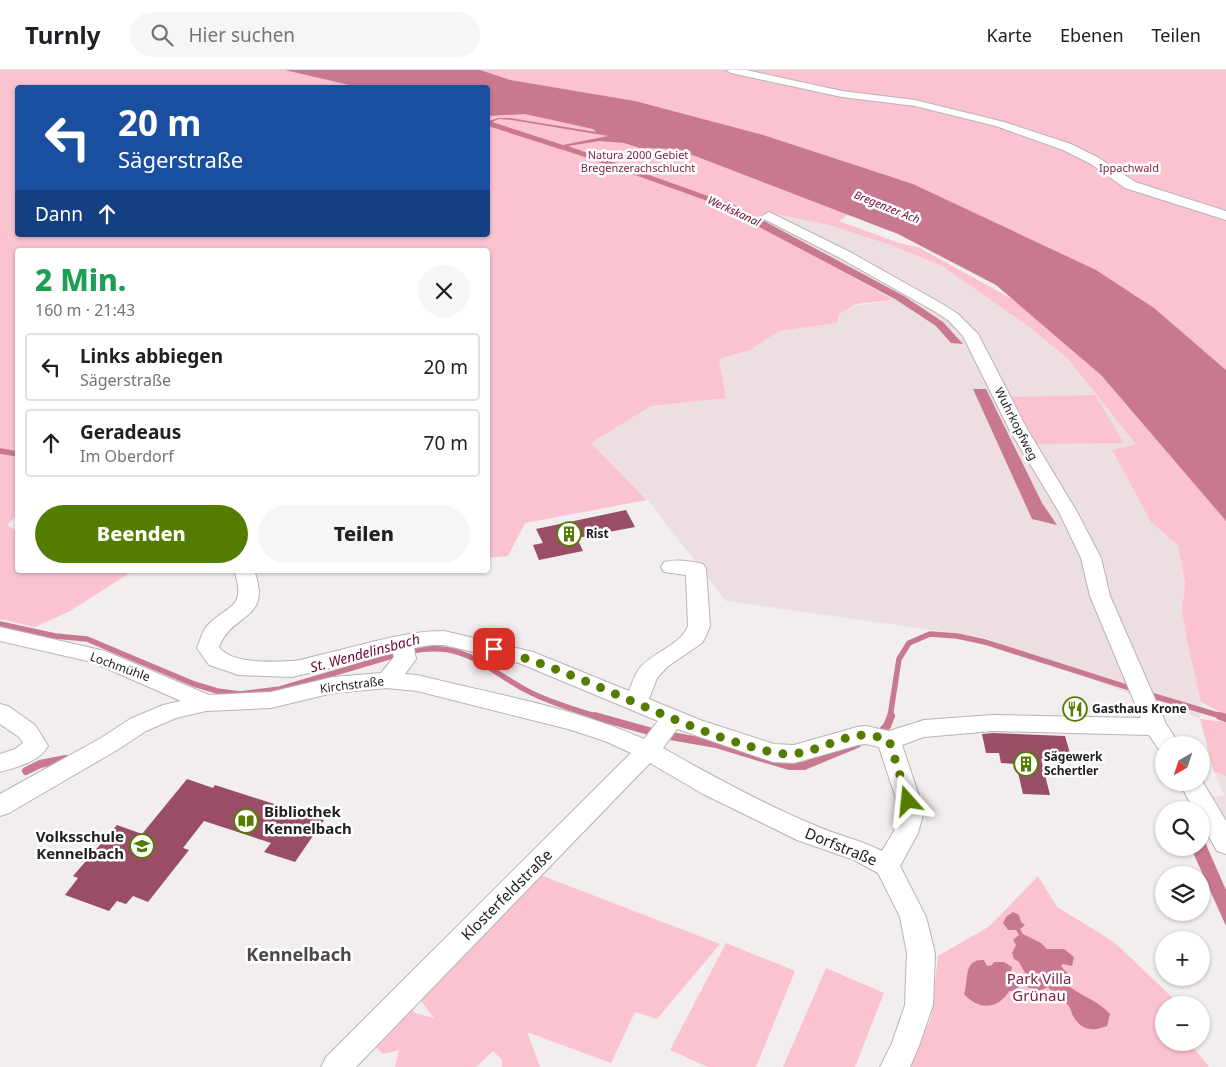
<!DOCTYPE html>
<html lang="de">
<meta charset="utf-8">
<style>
:root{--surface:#fff;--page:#f6f6f6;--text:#202124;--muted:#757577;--line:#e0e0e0;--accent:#547d00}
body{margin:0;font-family:"Noto Sans",sans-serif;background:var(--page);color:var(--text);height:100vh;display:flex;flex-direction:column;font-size:19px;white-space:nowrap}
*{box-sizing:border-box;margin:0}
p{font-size:16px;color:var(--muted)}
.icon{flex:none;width:28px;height:28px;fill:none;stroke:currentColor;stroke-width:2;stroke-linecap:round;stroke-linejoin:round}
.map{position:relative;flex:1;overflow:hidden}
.drawer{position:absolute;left:15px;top:178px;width:475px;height:325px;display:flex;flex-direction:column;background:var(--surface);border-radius:5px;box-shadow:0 1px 4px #0004}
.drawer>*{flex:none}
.top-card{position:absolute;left:15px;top:15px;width:475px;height:152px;border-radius:5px;box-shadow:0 1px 4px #0004;background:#1a4fa0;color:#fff;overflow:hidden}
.needle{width:32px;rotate:219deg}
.buttons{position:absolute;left:1155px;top:666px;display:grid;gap:10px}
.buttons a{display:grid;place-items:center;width:55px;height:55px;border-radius:50%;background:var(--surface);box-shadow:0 1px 4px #0004;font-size:25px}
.pin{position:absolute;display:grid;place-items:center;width:42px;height:42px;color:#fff;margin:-21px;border-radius:10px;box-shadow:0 2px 8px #0006}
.me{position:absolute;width:55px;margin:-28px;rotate:342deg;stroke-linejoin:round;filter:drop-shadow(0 0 4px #0008)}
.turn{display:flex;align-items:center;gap:18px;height:105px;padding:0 20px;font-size:22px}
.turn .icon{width:65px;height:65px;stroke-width:2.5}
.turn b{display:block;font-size:35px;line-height:42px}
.then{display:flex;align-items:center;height:48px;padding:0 20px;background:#0003;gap:10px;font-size:19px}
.round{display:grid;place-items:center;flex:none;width:52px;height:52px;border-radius:26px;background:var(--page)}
.summary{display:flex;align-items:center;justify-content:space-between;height:85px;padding:0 20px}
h1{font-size:30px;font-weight:800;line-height:38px;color:#1e9e55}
.button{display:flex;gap:10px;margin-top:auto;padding:10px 20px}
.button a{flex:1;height:58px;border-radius:30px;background:var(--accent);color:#fff;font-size:20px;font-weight:800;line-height:58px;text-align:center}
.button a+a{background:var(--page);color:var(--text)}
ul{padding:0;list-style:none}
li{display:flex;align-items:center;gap:15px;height:68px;margin:0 10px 8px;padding:0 10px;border:2px solid var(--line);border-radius:5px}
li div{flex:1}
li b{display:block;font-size:19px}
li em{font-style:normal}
header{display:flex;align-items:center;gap:30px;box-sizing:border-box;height:70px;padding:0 25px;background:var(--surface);border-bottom:1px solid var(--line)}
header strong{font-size:24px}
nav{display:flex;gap:28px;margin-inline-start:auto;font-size:18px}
.search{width:350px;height:45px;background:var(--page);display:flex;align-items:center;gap:12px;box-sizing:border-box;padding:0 18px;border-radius:28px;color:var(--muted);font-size:19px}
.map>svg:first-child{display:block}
.built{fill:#ecdee1}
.green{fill:#fbc2d0;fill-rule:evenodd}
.water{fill:#c8798f;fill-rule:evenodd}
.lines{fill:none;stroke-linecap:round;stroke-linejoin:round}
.stream-far1{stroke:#c8798f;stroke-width:5.5}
.stream{stroke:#c8798f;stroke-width:8}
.building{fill:#994e65}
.minor-casing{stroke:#b8b3b4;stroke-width:2}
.minor{fill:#fff;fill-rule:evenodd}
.route{stroke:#547d00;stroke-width:9;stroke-dasharray:0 16.2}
.labels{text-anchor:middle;stroke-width:5;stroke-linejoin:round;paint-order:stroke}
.far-park-label{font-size:11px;fill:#812246;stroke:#fff}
.far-water-label{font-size:11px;font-style:italic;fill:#6c0935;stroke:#fff}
.street-label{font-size:12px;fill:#222020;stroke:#fff}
.poi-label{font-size:12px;font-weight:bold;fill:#222020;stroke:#fff;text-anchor:start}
.water-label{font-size:14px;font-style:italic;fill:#6c0935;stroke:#fff}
.near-poi-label{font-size:15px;font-weight:bold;fill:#222020;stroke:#fff;text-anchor:start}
.near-street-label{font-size:15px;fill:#222020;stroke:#fff}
.near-park-label{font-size:15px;fill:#812246;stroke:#fff}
.near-quarter-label{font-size:18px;font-weight:bold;fill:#4c4849;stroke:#fff}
</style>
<header>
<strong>Turnly</strong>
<div class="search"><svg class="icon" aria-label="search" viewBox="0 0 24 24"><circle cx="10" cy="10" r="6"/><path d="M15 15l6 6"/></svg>Hier suchen</div>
<nav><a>Karte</a><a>Ebenen</a><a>Teilen</a></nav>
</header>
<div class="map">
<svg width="1226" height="997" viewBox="0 0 1226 997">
<rect width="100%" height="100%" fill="#f2edee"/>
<!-- built -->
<path class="built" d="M771,143L829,155L891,175L942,196L1028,256L1069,290L1100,326L1137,374L1112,380L1151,452L1178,475L1185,513L1182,541L1187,571L1201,632L1200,649L1179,639L1135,626L982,567L726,531L648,430L591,373L651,336L726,328L719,289L750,280L779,261L837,253L838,244L854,236L893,230L770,161Z
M1214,702L1226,706V757L1210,727L1224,725Z"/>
<!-- green -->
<path class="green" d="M0,0H1226V300L1185,265L1086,196L913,114L899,109L839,151L896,172L920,178L1012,229L1047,256L1101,305L1226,451V645L1201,632L1187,571L1182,541L1185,513L1178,475L1151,452L1112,380L1136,374L1069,290L1028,256L942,196L891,175L829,155L771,143L770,161L893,230L856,234L839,244L837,253L779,261L750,280L719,289L726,328L651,336L591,373L647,430L525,453L508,486L488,488V180H18V444L7,455L17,461L18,500L133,501L70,541L35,557L0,549ZM18,18H488V165H18Z
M1095,325L1124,373L1036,374L1011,327Z
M1200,649L1226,652V706L1214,702Z
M540,805L720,874L657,949L635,942L611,993L527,962L540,997H502V990L493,981L476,997H395L399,980L383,984L370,972L409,936L415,943L434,948L421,931L426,924Z
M1038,806L1057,837L1114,872L1173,928L1175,935H1164V972L1190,973L1209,997H908L931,948L938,886L990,856Z
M726,873L795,901L756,997H708L670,980Z
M826,898L884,923L855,997H783Z"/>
<!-- water -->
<path class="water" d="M285,0H480L510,10L635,31L763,65L913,114L1096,200L1154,238L1226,300V451L1101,305L996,215L898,164L677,79L640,78L624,73L600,71L568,76L736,136L904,226L943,252L963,274L951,273L936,256L895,229L716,134L582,86L488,56V51L499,48H510L596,62L593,59L525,44L488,46V18L358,17ZM499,49L512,50L608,66L563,75L492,52Z
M973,319H986L1042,433L1057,455L1032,449Z
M1201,763L1226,820V856L1191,778H1201Z
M1013,842L1019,845L1021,852L1025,855L1020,859L1023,864L1041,873L1047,879H1064L1074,887L1072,896L1063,894L1061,895L1064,900L1069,904V916C1084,928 1096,929 1110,944L1107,956C1093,962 1081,960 1073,946C1071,942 1071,938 1068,935C1062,928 1053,924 1048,917L1039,921L1021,915L1014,921H1009C998,940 978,940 964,924C969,909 963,889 984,890L987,896L992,895L994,892H1004L1012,897L1010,908L1018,907L1025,903L1019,892L1014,889L1012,883L1016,875L1013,870L1019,865L1016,860H1008L1003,853L1006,847Z"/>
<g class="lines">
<!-- stream-far1 -->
<path class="stream-far1" d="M0,381L18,384
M0,554L55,566L87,569L194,614L217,621L240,624L280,619L399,584
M408,582C462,569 482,596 524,619C541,629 580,642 599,647
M1147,624L1224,647
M890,647L899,589L909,573L930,564L957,566L985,572L1136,620"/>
<!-- stream -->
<path class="stream" d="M595,646L656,663
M1220,646L1226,648
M879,664L887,656L891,646
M665,665L716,674L789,696H804L857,674
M26,701L40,694L66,689"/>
</g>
<!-- building -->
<path class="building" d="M626,440L635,457L577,468L583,481L539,490L533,475L543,473L536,459Z
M993,663L1065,666L1072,690L1041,689L1050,725L1023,724L1016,694L1001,693L999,683H986L982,664Z
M187,709L213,718L215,715L324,750L295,792L264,782L271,773L204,751L183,778L189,780L148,832L133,826L126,834L117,831L109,841L65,825L78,808L73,806L117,755L142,764Z"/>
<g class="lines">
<!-- minor casing -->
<g class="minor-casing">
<path id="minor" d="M726,0H746L842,21L915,30L1004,52L1071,74L1099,88L1135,112L1226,141V150L1125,118L1091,94L1063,80L996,56L915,36L842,27L731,3Z
M769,142L850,182L944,235L958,244L978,264L1027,359L1077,442L1101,488L1110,526L1166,654L1180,675H1164V682L1160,681L1149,665L993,661L924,667L902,675L924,741L918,763L900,796L926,847L935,883L933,935L919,976L910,997H880L892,973L905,935L907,883L900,847L878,803L854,790L797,770L703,724L650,693L356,997H321L326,987L631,683L605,671L568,659L417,621L387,618L333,623L271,638L206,641L176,648L146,661L117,680L9,743L0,746V724L101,668L130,649L163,635L181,631L92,592L0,571V557L105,581L209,625L271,622L333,607L381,603L394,587L393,583L292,607L238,605L230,602L209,595L197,578C200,571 202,562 207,556C229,533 247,539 234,500H254C273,551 232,542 219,577C231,594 271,592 291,591C302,591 314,586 324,584C363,575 404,561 444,561L533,582L629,621C632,614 634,606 639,599C652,582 680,576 688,556L686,505L664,502L661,497L664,492C676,489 691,491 703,494L706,499L710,556L705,568L702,573L667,597L657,608L649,629L700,650L774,674L794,675L857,657L866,656L889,661L924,650L993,645L1141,648L1090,526L1081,488L1059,442L1009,359L963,266L948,250L934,241L840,188L764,149L762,146ZM431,575H444L519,593L658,651L644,669C573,637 493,624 417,605L405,604L416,589L414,578ZM677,659L773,692L794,693L858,675L866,674L879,677L900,741L894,761L882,781C861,770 836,765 814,755C762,733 712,706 663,678Z
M0,634L8,636L35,655L48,676C39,692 17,697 0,702V684L15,679L23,673L19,667L0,654Z
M1201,709L1226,751V784L1217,781L1201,752V740H1194L1179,712H1201Z"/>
</g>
<!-- minor -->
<use href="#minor" class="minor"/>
</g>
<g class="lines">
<!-- route -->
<path class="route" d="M494,579C589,604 675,659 771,682C807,691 832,667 863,665C871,664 881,668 889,670L908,731"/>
</g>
<!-- icons -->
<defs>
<g id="building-ring" transform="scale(1.25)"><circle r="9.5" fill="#fff" stroke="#547d00" stroke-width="1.5"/><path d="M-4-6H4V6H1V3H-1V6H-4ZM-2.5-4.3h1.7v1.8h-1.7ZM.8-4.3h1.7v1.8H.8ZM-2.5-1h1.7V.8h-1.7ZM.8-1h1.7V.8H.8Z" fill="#547d00"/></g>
<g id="restaurant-ring" transform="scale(1.25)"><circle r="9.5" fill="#fff" stroke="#547d00" stroke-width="1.5"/><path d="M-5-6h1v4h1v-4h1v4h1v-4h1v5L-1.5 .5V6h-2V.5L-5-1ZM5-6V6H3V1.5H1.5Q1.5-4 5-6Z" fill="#547d00"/></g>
<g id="library-ring" transform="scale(1.25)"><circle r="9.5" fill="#fff" stroke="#547d00" stroke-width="1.5"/><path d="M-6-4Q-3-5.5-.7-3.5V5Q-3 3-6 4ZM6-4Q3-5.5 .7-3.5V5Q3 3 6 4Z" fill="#547d00"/></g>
<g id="school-ring" transform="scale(1.25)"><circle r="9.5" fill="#fff" stroke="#547d00" stroke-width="1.5"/><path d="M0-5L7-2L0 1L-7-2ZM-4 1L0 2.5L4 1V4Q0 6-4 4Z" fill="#547d00"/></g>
</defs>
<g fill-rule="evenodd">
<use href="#building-ring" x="569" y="464"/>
<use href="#restaurant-ring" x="1075" y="639"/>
<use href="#building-ring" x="1026" y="694"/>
<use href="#library-ring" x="246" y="751"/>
<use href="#school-ring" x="142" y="776"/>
</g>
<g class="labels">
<!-- far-park labels -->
<g class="far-park-label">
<text x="638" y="89">Natura 2000 Gebiet<tspan x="638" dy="13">Bregenzerachschlucht</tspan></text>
<text x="1129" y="102">Ippachwald</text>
</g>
<!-- far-water labels -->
<g class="far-water-label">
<text transform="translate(887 137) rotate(22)" y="4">Bregenzer Ach</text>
<text transform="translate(734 141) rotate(25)" y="4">Werkskanal</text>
</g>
<!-- street labels -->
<g class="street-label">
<text transform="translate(1016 354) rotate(63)" y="4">Wuhrkopfweg</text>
<text transform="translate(120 597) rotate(20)" y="4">Lochmühle</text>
<text transform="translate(352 615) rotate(-7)" y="4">Kirchstraße</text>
</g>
<!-- poi labels -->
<g class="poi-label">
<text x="586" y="468">Rist</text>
<text x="1092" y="643">Gasthaus Krone</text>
<text x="1044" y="691">Sägewerk<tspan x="1044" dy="14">Schertler</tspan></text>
</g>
<!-- water labels -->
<g class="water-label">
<text transform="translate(365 583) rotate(-15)" y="5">St. Wendelinsbach</text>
</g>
<!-- near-poi labels -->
<g class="near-poi-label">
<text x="264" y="747">Bibliothek<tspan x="264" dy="17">Kennelbach</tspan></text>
<text x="124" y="772" text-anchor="end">Volksschule<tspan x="124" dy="17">Kennelbach</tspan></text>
</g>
<!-- near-street labels -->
<g class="near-street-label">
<text transform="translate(841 777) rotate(22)" y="5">Dorfstraße</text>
<text transform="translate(507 825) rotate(-45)" y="5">Klosterfeldstraße</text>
</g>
<!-- near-park labels -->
<g class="near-park-label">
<text x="1039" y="914">Park Villa<tspan x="1039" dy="17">Grünau</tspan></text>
</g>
<!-- near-quarter labels -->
<g class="near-quarter-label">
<text x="299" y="891">Kennelbach</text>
</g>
</g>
</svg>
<div class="buttons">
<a><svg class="needle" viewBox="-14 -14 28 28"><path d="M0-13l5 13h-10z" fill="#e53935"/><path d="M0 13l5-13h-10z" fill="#757577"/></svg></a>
<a><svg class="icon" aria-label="search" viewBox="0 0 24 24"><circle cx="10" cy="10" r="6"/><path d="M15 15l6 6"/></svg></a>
<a><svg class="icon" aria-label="layers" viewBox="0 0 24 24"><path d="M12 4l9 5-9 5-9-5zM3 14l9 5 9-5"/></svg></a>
<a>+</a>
<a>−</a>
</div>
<div class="pin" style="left:494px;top:579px;background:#d93025"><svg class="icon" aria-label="arrive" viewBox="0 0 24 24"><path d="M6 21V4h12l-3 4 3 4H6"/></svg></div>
<svg class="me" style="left:908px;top:731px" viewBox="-20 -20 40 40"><path d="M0-17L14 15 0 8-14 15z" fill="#547d00" stroke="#fff" stroke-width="4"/></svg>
<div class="top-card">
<div class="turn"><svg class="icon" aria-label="left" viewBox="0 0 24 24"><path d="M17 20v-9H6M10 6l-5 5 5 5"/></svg><div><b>20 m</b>Sägerstraße</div></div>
<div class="then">Dann<svg class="icon" aria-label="ahead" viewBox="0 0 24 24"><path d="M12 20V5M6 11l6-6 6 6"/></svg></div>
</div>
<section class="drawer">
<div class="summary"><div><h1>2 Min.</h1><p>160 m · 21:43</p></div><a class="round"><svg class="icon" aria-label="close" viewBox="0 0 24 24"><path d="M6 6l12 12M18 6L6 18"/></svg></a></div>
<ul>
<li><svg class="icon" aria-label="left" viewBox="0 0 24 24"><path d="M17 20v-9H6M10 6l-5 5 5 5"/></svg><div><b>Links abbiegen</b><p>Sägerstraße</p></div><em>20 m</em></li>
<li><svg class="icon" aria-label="ahead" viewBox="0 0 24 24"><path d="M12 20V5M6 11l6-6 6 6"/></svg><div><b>Geradeaus</b><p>Im Oberdorf</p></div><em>70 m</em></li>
</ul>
<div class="button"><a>Beenden</a><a>Teilen</a></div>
</section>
</div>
